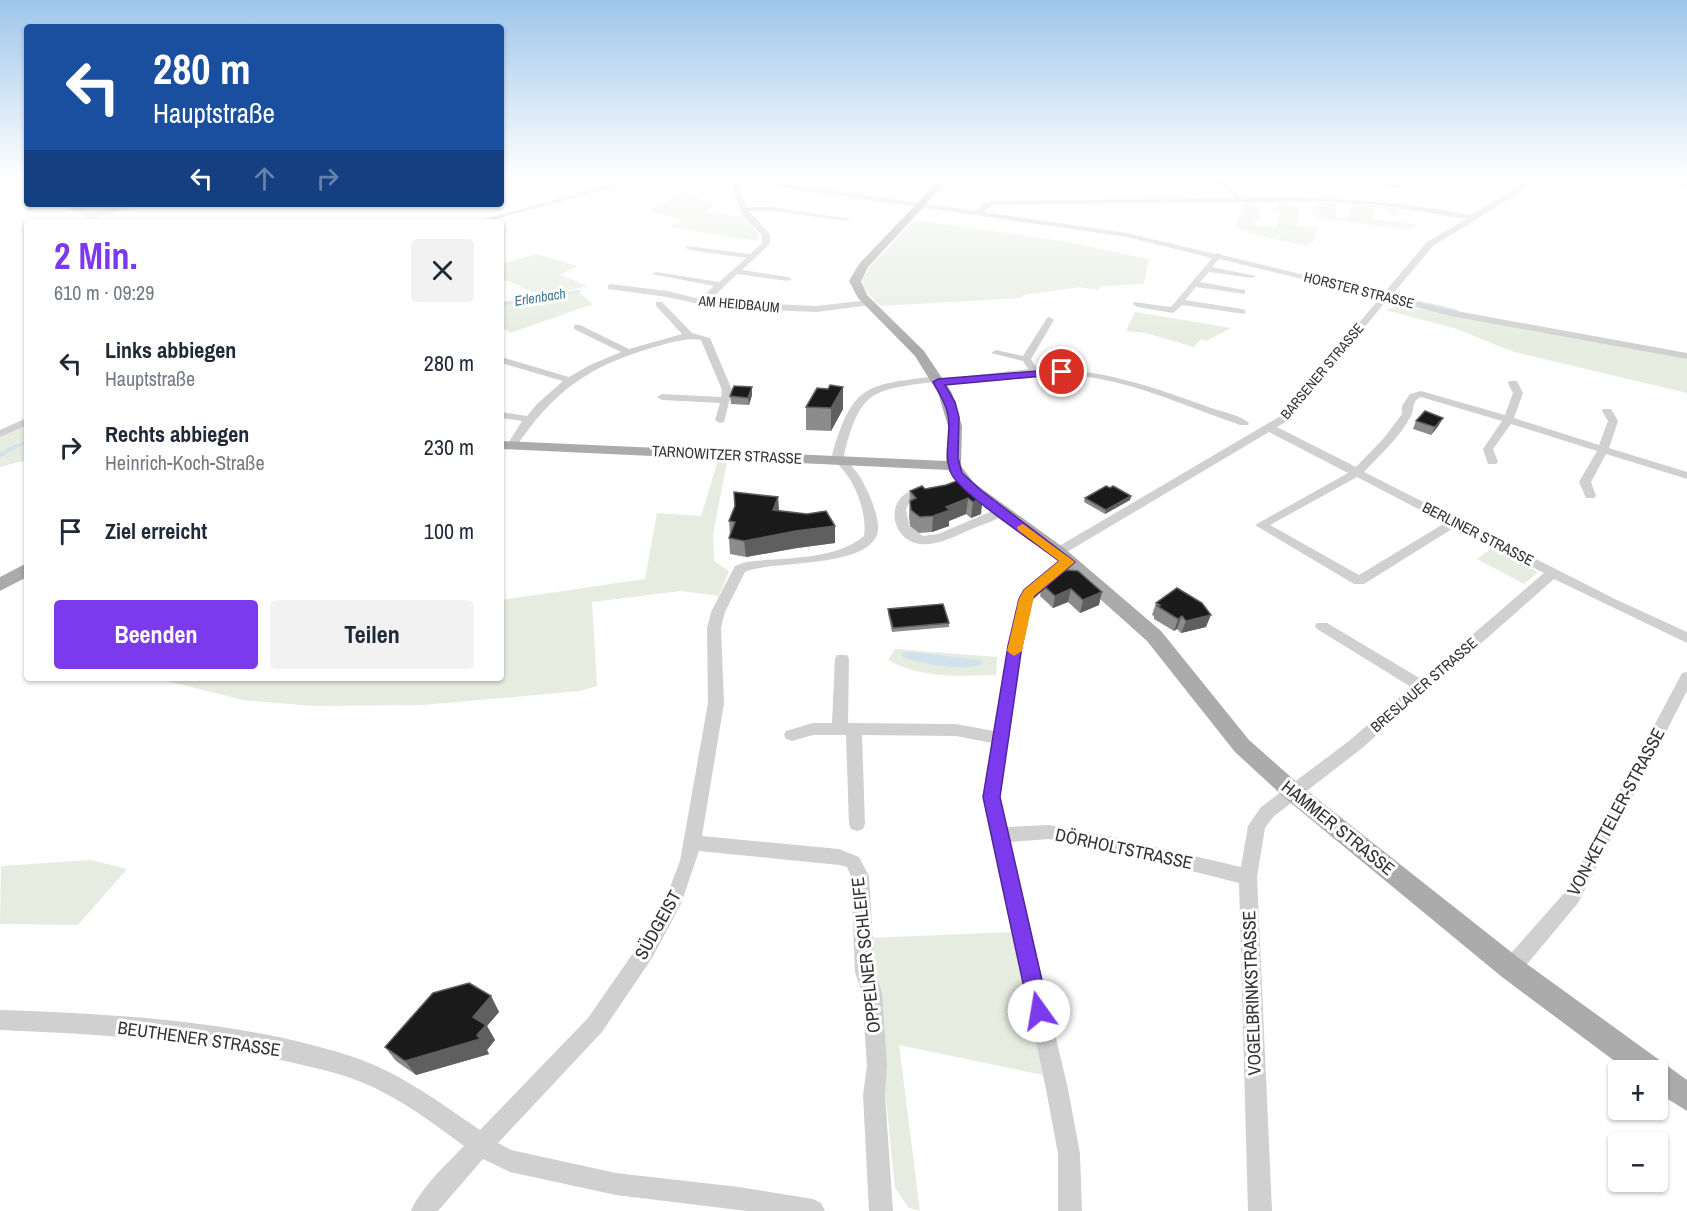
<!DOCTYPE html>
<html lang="de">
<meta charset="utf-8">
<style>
:root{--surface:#fff;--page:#f2f2f3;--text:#1f2937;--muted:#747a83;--accent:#7c3aed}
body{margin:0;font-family:"Archivo Narrow",sans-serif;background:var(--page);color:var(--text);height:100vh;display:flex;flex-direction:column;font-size:22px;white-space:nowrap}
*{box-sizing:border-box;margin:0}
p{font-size:20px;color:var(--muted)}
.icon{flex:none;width:33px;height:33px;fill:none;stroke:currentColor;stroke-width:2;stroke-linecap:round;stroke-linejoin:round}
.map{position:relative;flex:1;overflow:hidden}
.sheet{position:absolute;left:24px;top:219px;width:480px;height:462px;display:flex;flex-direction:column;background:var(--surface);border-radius:6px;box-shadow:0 2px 4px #0004}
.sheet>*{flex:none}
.guide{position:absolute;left:24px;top:24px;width:480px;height:183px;border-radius:6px;box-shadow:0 2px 4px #0004;background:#1a4fa0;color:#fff;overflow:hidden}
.controls{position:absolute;left:1608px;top:1060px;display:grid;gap:12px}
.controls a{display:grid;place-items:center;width:60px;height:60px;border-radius:6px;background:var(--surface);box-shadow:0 2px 4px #0004;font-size:30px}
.pin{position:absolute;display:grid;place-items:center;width:51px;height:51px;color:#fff;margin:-26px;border:3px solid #fff;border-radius:50%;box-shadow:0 2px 6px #0007}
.me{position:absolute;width:66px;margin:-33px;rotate:347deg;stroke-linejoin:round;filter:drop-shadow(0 0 4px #0008)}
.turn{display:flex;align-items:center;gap:21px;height:126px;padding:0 30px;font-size:27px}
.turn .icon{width:78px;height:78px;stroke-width:2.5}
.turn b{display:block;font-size:42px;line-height:51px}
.lanes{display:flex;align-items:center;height:57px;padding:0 30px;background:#0003;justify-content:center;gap:30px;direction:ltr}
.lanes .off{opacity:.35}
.round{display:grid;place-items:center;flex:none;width:63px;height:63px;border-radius:6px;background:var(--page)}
.head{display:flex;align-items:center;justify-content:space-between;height:102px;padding:0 30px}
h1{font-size:36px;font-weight:700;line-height:45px;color:var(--accent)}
.cta{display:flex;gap:12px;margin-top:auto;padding:12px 30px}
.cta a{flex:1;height:69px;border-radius:6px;background:var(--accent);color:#fff;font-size:24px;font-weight:700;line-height:69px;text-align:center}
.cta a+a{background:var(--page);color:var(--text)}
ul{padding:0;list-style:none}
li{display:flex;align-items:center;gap:18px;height:84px;padding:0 30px}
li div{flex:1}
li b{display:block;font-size:22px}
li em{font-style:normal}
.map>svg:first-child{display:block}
.green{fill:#e6ecdf}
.water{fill:#cfe2ee}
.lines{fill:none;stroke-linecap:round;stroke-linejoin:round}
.stream-far2{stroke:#cfe2ee;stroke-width:2}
.stream-far1{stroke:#cfe2ee;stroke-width:3}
.stream{stroke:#cfe2ee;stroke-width:4}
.minor{fill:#d0d0d0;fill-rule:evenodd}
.major{fill:#ababab;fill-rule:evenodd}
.wall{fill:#8c8c8c}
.shaded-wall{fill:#5f5f5f}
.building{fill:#1a1a1a;stroke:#5f5f5f;stroke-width:1.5}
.route{fill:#7c3aed;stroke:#51269a;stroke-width:1.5}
.slow{fill:#f59e0b}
.labels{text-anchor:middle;stroke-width:6;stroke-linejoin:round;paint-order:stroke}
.far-street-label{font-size:14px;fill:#333;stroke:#fff}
.far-water-label{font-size:14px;font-style:italic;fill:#3f7597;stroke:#fff}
.street-label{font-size:15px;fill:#333;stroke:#fff}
.near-street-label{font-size:18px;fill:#333;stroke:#fff}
</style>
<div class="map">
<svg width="1687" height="1211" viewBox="0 0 1687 1211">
<rect width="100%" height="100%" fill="#fff"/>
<!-- green -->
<path class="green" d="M685,192L715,204L707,212L743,217L759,234L757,241L670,227L681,220L649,211Z
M1310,200L1336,204V218H1349L1351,207H1355L1349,205L1350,201L1397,209V207L1411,210L1397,209V216L1388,214L1387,209L1375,207L1373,219L1418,225L1410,230L1320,218L1311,215L1312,213H1320L1312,211L1311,206L1316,207L1317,201Z
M1245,201H1250L1249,206L1262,207L1258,213L1262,214L1260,221H1256L1254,226L1277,227L1279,219L1273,217L1279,218L1280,214L1273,212L1272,209L1277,207L1279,201H1288V205L1299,207L1297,222L1293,226L1319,227L1318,230L1296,231H1316L1314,241L1307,246L1277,240L1283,233L1274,239L1246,232L1247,230L1235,228Z
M76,204H143L90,219L68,209Z
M914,220L1061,241L1149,259L1144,284L1101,286L1098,290L1079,287L1024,295L1019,298L880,306L865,290L862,279L871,266Z
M537,254L577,266L560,275L588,286C573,289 551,297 536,293C524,290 515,281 501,280V264Z
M581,290V294L593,304L510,333L501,327V302Z
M1395,307L1429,310L1687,359V393L1514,352L1454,328L1385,310Z
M1135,312L1231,328L1206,341L1201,339L1194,347L1146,333L1126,331Z
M27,423V460L0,467V436Z
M718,460L727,462L713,535L714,561L729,571L719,596L681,591L592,602L597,686L580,691L423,705L314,706L243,700L155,678H501V600L645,579L657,513L701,516Z
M1492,548L1535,570L1537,573L1524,584L1477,559Z
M895,649L997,657L996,675C959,676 921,679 888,660Z
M91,860L127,869L78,925L0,924L1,866Z
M1012,932L1043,1075L899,1045L920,1211L909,1208L895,1188L883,1070L877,975L870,965L867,938Z"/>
<!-- water -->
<path class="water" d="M911,652L981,660L983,663C969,673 919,663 903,657L901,653Z"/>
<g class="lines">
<!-- stream-far2 -->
<path class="stream-far2" d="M545,297L579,291"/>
<!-- stream-far1 -->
<path class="stream-far1" d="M1405,299L1456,311
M501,304L554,295
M14,448L27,441"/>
<!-- stream -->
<path class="stream" d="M0,455L16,446"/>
<!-- minor -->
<path class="minor" d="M636,178H647L485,222H473Z
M744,178L976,211L983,203L993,201L1235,198L1213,178H1220L1243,198C1321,197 1394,200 1471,215L1511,192L1526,178H1533L1516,195L1433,246L1391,296L1451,310L1687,353V359L1451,316L1387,300L1287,421L1277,427L1356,467L1384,438L1402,414V406L1410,394L1421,391L1505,415L1513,393L1508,383L1509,381H1517L1523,393L1514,418L1599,445L1608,421L1602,411L1603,409H1611L1618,421L1609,448L1687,472V479L1606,454L1591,482L1596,496L1594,498H1586L1579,482L1597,451L1511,424L1493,449L1498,462L1496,464H1488L1483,449L1502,421L1421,397C1411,401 1415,408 1411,416C1400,437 1380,455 1364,472L1615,599L1687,632V643L1554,579L1361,749L1273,817L1265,828L1257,877L1272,1211H1248L1239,883L1109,850L1049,839L1010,842L1068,1089L1080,1154L1082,1211H1058V1154L1046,1089L983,797L992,743L956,736L862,735L865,824L863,829L857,831L851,829L849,824L846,735H813L792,741L786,739L784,735L786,731L813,723H832L835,659L837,655H847L849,659L848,723L956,724L994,731L1008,646L1019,599L1029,588L1055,565L1064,559H1074L1075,562L1074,565L1051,582L1033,600L1022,646L999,797L1006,827L1049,825L1109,836L1241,867L1248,826L1261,807L1349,741L1411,687L1317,629L1315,626L1317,623H1327L1421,679L1544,573L1455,527L1364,584H1354L1255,525L1348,473L1269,432L1062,555H1054L1052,552L1054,549L1279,417L1380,298L1219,259L1212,267L1256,276L1252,278L1209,272L1200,282L1245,290V294L1196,287L1185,300L1242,309L1245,310V314L1182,305L1173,313L1137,307L1133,304L1134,302L1171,307L1212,258L1127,237L772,186L751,181L739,188L747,207H772L851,219L847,221L772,211H749L770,234V244L742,270L788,277L792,279L788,281L737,274L709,301L816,306L868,300L872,303L871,305L816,312L717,308L667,297L608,289V285L611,284L667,291L700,299L714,286L652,274L656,272L719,282L746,258L690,250L686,248L687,246L750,254L762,243V235L743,216L732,187ZM1321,201L1373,204L1466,219L1427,242L1383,294L1222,255L1218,253L1215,254L1127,233L983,212L993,205ZM1357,477L1445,523L1359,575L1270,525Z
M1118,178H1125L1128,183L1123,184Z
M1164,178H1170L1173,182L1168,183Z
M1321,178H1341L1397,185V181L1400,179L1403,181V187L1400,189Z
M1591,178L1687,183V187L1594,180Z
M656,302H662L692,333L710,338L732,390L724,422L720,423L715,420L720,403L662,400L657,397L662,394L721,397L722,390L701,340C684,337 667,344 651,348C587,367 553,392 516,447H508L507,445L522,421L501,418V412L527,416L537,404L563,381L501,363V357L569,377L590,365L621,352L574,329V325H580L629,349L682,334L656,306Z
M1050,317L1054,320L1031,359L1037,369C1098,367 1155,388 1211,408C1223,412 1240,415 1249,423L1248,425H1240C1185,406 1128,379 1070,375C1026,372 981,380 938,385L933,382C871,390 860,391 844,455C848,463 855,469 860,477C868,490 876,509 878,524C883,571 770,559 745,572L725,612L721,628L724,703L702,836L839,849L859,857L869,876L875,972L882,993L887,1066L885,1095L893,1211H869L863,1095L867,1066L862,993L855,972L851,876L847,867L839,865L699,851L681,904L652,958L602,1032L498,1143L511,1150L616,1173L739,1187L813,1199L821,1203L825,1211H747L616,1195L510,1172L483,1159L438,1211H411C422,1186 446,1165 464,1146C430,1121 396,1095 356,1080C336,1072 315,1068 294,1063C198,1040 98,1034 0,1030V1010C117,1014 248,1021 359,1059C403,1075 442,1104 480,1130L588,1018L638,946L667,895L680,861L708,703L707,628L711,612L735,566L746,562C784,557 834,561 864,536C867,517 858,490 847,475C842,468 836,463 832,455C853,382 868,385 937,376L942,379L1028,369L1023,361L991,353L996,350L1023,356L1047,318Z
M27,418V425L0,437V430Z
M916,489H927L933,493L927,497L912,498L906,509L909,525L923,536L938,534L997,509H1005L1007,512C999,520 984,524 974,528C957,535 939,546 920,544C891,540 883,498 916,489Z
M1687,672V691L1578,903L1518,975L1511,977L1504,975L1501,968L1504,961L1566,891L1680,677L1682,673Z"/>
<!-- major -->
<path class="major" d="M941,178H950L868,267L861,281L867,295L924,351L952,393L962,426L961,466L974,483L1064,548L1161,631L1249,740L1301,786L1520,959L1687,1080V1111L1658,1093V1071H1628L1502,977L1285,798L1235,752L1147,641L1052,556L964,489L948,470L501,449V441L946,461L948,426L938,393L915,356L858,298L849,281L859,264Z
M27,563V577L0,591V577Z"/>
</g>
<!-- wall -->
<path class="wall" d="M843,387V409L831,431L806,430V407L828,389Z
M752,395L749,405L731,404L730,396Z
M1416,421L1439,425L1431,435L1413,429Z
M962,479L981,514L971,518L966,514L949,521V526L932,532L919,533L910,526L909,517L910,491L946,485Z
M1110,488L1131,496L1130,500L1105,514L1084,502L1085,498Z
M778,497L779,511L835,543L797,548L746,557L730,554L729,538L730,535L729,521Z
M1049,577L1099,605L1080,613L1068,602L1053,608L1040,596L1042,584Z
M1156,603L1206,627L1181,633L1177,629L1174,631L1154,619V616L1152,615Z
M888,609L949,623V627L892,632L888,614Z
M491,996L499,1012L487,1026L495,1040L487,1050L489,1054L416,1075L396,1061L385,1047Z"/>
<!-- shaded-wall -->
<path class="shaded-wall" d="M752,387V395L749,405L748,398Z
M843,387V409L831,431V408Z
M1443,418L1439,425L1431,435L1435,427Z
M1131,496L1130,500L1105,514L1106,510Z
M778,497L779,513L773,510Z
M968,498L966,514L949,521V526L932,532L933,516L946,507Z
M983,498L981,514L971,518L973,502Z
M835,526V543L797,548L746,557L744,541L796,531Z
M1071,589L1068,602L1053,608L1055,596Z
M1102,592L1099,605L1080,613L1083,600Z
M1211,615L1206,627L1181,633L1186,621Z
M1182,616L1177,629L1174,631L1178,619Z
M491,996L499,1012L487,1026L495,1040L487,1050L489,1054L416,1075L405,1061L477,1035L473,1017Z"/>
<!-- building -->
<path class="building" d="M830,385L843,387L831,408L806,407L817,388L828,389Z
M734,386L752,387L748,398L730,396Z
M1425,411L1443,418L1435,427L1416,421Z
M962,479L983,498L973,502L968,498L946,507L950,510L933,516L920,517L911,510L910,501L916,498L910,491L922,486L925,489L946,485Z
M1106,486L1110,488L1113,486L1131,496L1106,510L1085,498Z
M734,492L778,497L773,510L807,514L826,511L835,526L796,531L744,541L729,538L735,522L729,521L735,506Z
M1068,570L1078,571L1102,592L1083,600L1071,589L1055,596L1042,584L1049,577Z
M1177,588L1202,603L1211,615L1186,621L1182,616L1178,619L1157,606L1160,605L1156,603Z
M943,604L949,623L893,628L888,609Z
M469,983L491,996L473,1017L486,1025L477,1035L480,1039L405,1061L385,1047L433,993Z"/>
<!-- sky -->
<linearGradient id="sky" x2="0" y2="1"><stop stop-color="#9ec6ea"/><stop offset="0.51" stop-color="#fff"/><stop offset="1" stop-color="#fff" stop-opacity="0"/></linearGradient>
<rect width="1687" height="348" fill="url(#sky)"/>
<!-- route -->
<path class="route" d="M1062,369L1067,372L1065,374L945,385L955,402L959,417L958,458L962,473L982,491L1075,562L1032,599L1022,646L1000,797L1049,1011L1046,1018L1039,1021L1032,1018L1029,1011L983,797L1008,646L1019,599L1024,590L1059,561C1037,544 963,495 952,475C942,456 952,435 948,415C946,403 939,393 933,382L938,379Z"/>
<!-- slow -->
<path class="slow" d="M1023,524L1075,562L1034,596L1022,651L1014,656L1007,651L1019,599L1024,590L1059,561L1018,530L1017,527Z"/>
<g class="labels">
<!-- far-street labels -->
<g class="far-street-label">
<text transform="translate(1359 290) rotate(14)" y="5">HORSTER STRASSE</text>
<text transform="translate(739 304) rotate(5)" y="5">AM HEIDBAUM</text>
<text transform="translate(1322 371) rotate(-50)" y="5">BARSENER STRASSE</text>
</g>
<!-- far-water labels -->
<g class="far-water-label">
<text transform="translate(540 297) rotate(-9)" y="5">Erlenbach</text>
</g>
<!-- street labels -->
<g class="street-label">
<text transform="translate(727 455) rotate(3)" y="5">TARNOWITZER STRASSE</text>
<text transform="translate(1478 534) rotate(27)" y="5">BERLINER STRASSE</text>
<text transform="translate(1424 685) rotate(-41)" y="5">BRESLAUER STRASSE</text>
</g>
<!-- near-street labels -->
<g class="near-street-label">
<text transform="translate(1616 812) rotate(-62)" y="6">VON-KETTELER-STRASSE</text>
<text transform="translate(1338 828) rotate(39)" y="6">HAMMER STRASSE</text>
<text transform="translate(1124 849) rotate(12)" y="6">DÖRHOLTSTRASSE</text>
<text transform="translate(658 925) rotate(-61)" y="6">SÜDGEIST</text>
<text transform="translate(866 955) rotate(-96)" y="6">OPPELNER SCHLEIFE</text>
<text transform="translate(1252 993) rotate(-92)" y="6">VOGELBRINKSTRASSE</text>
<text transform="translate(199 1039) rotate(8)" y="6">BEUTHENER STRASSE</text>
</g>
</g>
</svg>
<div class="controls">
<a>+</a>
<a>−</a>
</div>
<div class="pin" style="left:1062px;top:372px;background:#d93025"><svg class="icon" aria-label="arrive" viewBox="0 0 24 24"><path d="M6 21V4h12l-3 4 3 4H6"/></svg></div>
<svg class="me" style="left:1039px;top:1011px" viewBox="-20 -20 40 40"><circle r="19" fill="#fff"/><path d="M0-13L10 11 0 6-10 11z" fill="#7c3aed"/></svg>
<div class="guide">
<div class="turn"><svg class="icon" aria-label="left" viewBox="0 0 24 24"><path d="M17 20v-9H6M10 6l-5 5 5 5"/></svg><div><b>280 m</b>Hauptstraße</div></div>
<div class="lanes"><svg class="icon" aria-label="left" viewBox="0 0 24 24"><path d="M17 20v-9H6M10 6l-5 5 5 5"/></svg><svg class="icon off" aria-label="ahead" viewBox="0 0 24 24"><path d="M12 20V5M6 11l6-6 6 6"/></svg><svg class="icon off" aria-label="right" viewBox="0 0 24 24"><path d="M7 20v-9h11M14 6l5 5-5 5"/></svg></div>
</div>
<section class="sheet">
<div class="head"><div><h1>2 Min.</h1><p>610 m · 09:29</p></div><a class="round"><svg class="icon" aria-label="close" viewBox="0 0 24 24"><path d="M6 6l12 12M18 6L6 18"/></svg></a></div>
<ul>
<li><svg class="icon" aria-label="left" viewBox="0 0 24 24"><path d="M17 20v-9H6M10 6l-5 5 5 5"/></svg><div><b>Links abbiegen</b><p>Hauptstraße</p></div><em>280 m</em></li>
<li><svg class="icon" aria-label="right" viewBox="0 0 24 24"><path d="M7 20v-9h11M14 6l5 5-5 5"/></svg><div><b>Rechts abbiegen</b><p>Heinrich-Koch-Straße</p></div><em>230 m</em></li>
<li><svg class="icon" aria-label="arrive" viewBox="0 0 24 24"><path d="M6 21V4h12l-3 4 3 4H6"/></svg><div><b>Ziel erreicht</b></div><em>100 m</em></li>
</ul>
<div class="cta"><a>Beenden</a><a>Teilen</a></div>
</section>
</div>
